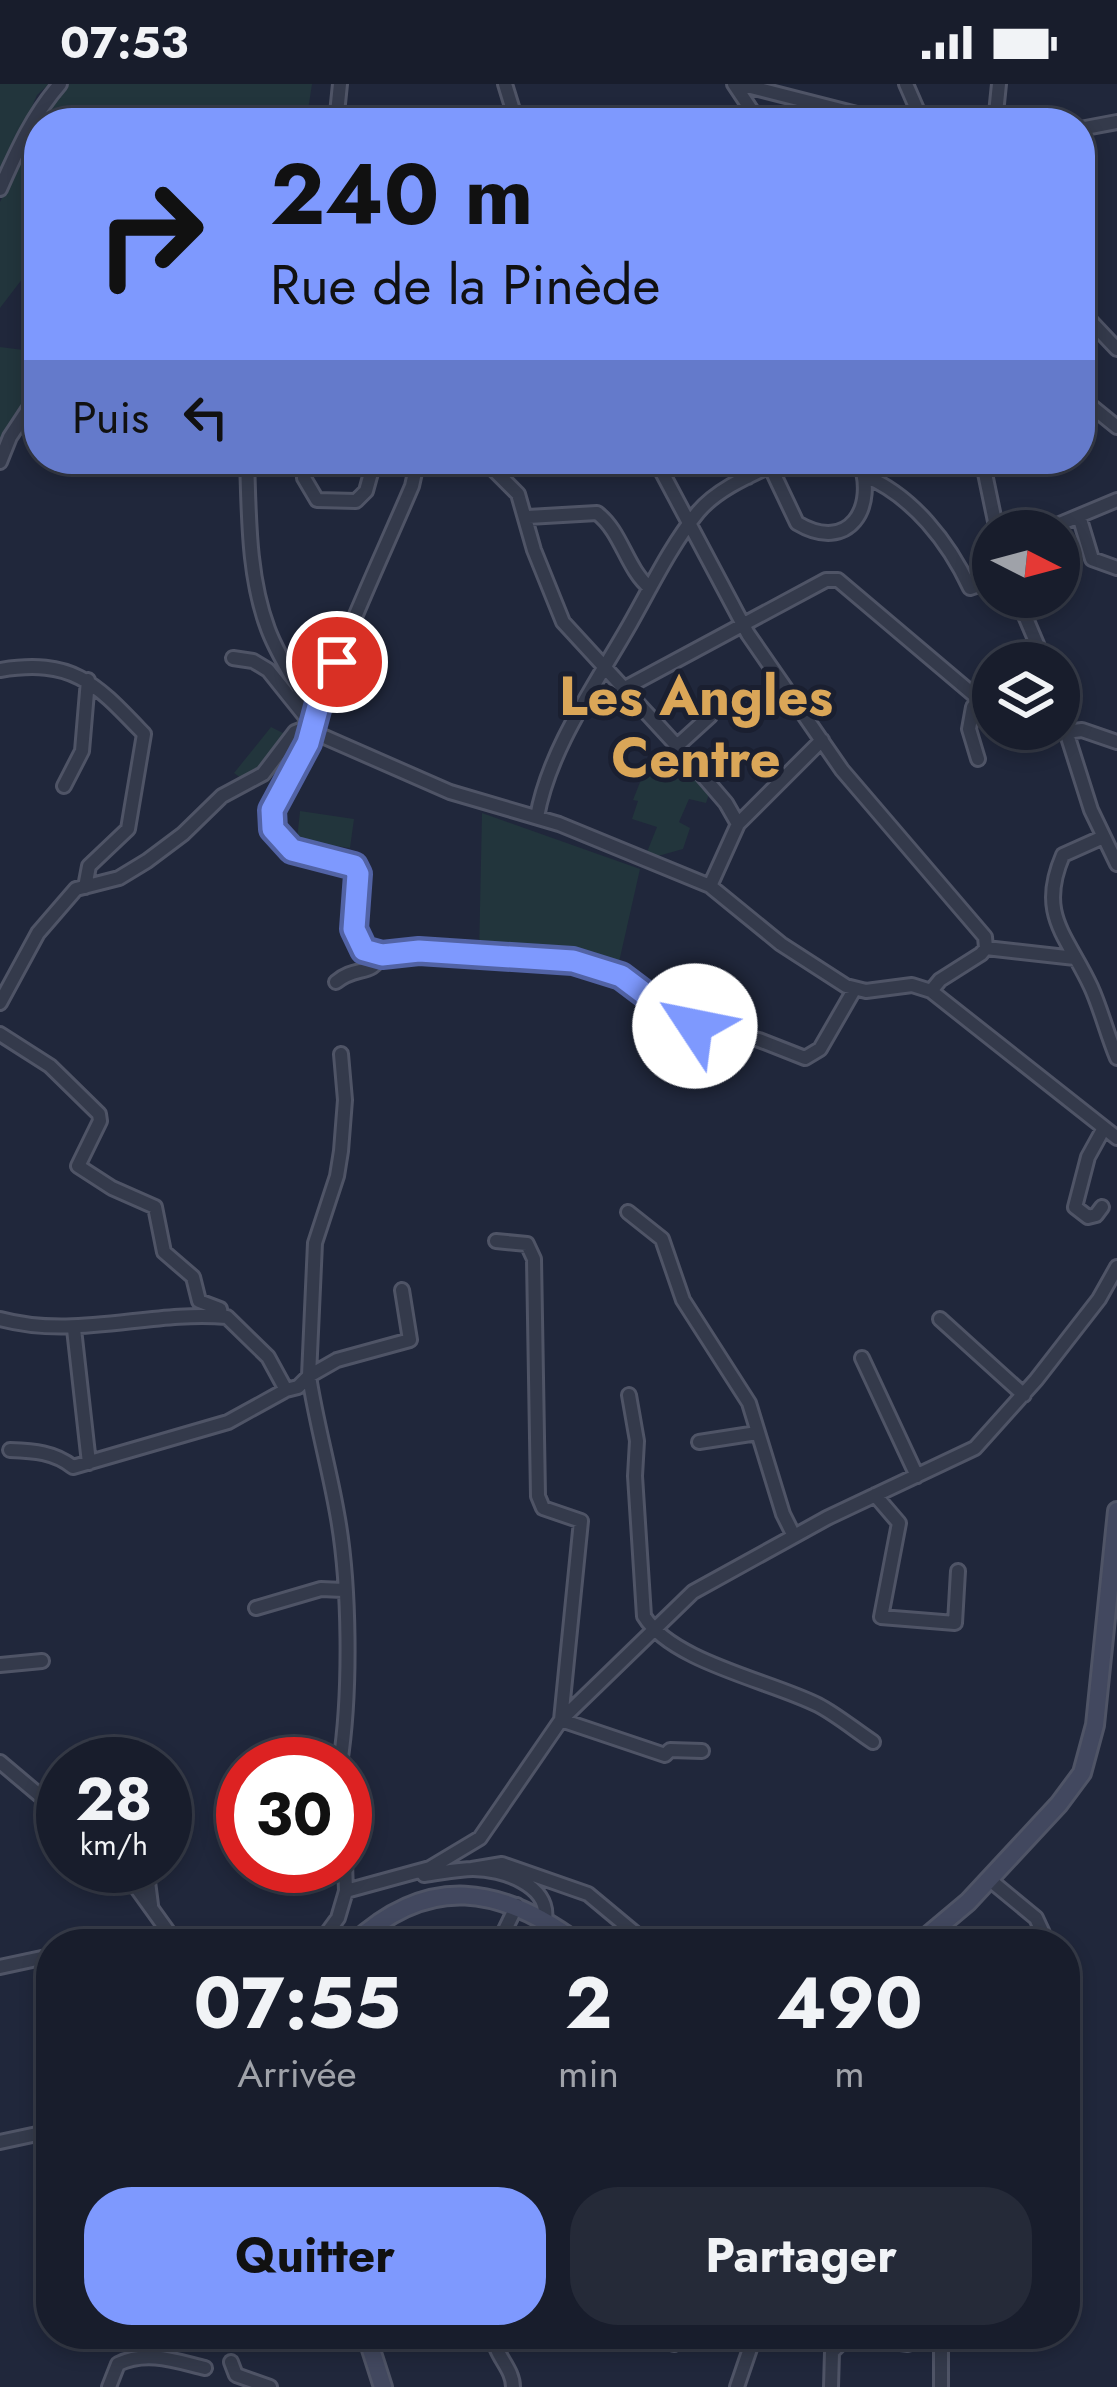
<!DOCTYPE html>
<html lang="fr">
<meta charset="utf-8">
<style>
:root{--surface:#181d2c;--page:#252a38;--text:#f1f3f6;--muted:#9fa2a9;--line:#363b48;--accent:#7e99fe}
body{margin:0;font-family:Jost,sans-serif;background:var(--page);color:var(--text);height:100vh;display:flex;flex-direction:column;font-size:45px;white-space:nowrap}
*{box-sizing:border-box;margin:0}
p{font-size:39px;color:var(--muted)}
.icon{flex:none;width:66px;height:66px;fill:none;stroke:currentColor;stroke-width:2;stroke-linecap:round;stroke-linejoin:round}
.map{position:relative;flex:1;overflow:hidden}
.panel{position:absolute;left:36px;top:1845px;width:1044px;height:420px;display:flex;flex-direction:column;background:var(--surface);border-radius:48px;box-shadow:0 6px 18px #0003,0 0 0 3px var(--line)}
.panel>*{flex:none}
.guide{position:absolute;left:24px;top:24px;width:1071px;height:366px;border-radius:48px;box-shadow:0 6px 18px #0003,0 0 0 3px var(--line);background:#7e99fe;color:#111;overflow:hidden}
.needle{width:78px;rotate:96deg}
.controls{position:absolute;left:972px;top:426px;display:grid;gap:24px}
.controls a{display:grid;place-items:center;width:108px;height:108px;border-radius:50%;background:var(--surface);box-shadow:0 6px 18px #0003,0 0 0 3px var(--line);font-size:60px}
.speed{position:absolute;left:36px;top:1653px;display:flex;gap:24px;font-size:60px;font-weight:700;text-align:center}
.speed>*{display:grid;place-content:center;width:156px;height:156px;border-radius:50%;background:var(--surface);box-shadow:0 6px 18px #0003,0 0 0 3px var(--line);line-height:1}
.speed small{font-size:30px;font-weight:400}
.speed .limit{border:18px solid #d22;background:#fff;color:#111}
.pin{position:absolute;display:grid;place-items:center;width:102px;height:102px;color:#fff;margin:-51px;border:6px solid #fff;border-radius:50%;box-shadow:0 3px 12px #0007}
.me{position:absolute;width:132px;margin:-66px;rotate:304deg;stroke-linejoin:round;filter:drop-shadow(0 0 9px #0008)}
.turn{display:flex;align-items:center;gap:42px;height:252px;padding:0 48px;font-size:54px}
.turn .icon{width:156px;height:156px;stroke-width:2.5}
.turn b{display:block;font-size:84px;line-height:102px}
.then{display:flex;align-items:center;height:114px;padding:0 48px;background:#0003;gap:24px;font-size:45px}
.eta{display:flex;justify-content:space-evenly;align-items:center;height:204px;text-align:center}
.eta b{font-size:72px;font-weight:700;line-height:84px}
.action{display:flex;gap:24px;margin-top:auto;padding:24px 48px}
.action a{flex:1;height:138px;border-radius:48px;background:var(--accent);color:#111;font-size:48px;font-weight:700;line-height:138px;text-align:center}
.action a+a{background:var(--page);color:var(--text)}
.status{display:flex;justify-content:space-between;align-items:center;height:84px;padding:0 60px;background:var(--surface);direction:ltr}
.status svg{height:33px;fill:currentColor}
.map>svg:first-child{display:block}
.green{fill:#22353c}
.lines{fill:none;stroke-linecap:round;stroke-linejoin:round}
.street-casing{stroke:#4f5466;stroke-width:18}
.secondary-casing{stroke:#4f5466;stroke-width:22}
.street{stroke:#343a4b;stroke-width:12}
.secondary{stroke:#42485f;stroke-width:16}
.route-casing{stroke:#5263a5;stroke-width:30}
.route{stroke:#7e99fe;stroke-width:21}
.labels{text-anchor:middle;stroke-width:10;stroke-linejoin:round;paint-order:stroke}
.quarter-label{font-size:54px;font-weight:bold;fill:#daa658;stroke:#1a1f30}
</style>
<div class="status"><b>07:53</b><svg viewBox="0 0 49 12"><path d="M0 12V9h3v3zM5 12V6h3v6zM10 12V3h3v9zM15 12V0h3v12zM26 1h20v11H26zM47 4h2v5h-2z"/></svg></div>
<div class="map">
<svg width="1117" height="2303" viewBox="0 0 1117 2303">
<rect width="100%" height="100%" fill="#20273b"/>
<!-- green -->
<path class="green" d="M0,0H49L37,11L0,95Z
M67,0H312L308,26L274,39H39V173L0,224V118L42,29Z
M0,263L39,268V297L0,367Z
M271,643L285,650L263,686L247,698L234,689Z
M675,665L709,710L706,719L689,715L679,738L690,744L683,765L658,772L647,768L657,743L632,735L638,717L633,716L644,688Z
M300,727L354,735L350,764L297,756Z
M482,729L640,785L617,887L479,871Z"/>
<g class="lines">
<!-- street casing -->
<g class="street-casing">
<path id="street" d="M505,0L517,39
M734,0L760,39
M739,0L892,39
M906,0L923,39
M336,39L340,0
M736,39L754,29
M995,39L999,0
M1080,45L1117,38
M0,105C17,67 32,32 60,0
M1080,226L1117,265
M1080,313L1117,343
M247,375C249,431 248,492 268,545C280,578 304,606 313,640
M303,375L304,394L317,416L356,417L366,407L374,378L380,375
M418,375L412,402C377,484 337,566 311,652C301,686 272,708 273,745L292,766L354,782L358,790L354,845L364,866L382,870L419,867L559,875L587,881L632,898L686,939L759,956L805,974L820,965L854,906
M483,375L518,410L534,466L563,538L677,662L726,719L738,740
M655,375L748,550L842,686L985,853L986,864L981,870L940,896L931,907
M739,375L748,393
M982,375L997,447
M0,378L10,353L39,309
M157,379V375
M770,382L797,439C849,470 878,423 859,375
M865,392C913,412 949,459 970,504L993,496
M1079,432L1092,475L1117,484
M528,433L597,429C622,448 626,484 650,504
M1043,447L1117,416
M1017,513L1045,579
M233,574L253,577L268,586L320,651L450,708L559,740L710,802L781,860L846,902L866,907L912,901L931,907L1117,1054
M0,586C74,574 96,600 144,650L128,745L89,782L85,803
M625,604L826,496H838L981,617
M1059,625L1091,726L1117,780
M1065,648L1082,646L1117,658
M677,662L710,632L715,622
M978,675L969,645L973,623L993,610
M64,702L82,667L88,596
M537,733C549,665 596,600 630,540C651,503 671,461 698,428C719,403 756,389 785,375
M1101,754L1063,771C1037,831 1067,851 1091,903C1101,925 1107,950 1117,974
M710,802L738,740L822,656
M986,864L1075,874
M336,898C356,881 372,893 382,870
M0,919L38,849L76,805L119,794L147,777L183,750L222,712L263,690L295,648L313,641
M0,950L50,982L99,1030L100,1037L78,1082L112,1104L155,1123L164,1168L193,1193L199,1217L220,1225L221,1231
M341,970L345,1016L341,1067L337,1092L315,1159L309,1292L337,1276L410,1256L402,1206
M1102,1123L1096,1131L1088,1133L1075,1123L1088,1073L1104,1044
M628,1128L662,1155L683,1216L749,1319L783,1430L794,1452
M496,1157L527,1160L534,1175L538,1412L543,1424L581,1437L561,1636L665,1671L670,1666L702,1667
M0,1235C77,1256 150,1226 227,1233L268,1273L286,1306L298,1303L309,1292C316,1338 329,1383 337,1429C350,1499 351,1609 340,1680
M940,1235L1024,1311
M74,1245L89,1379
M862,1274L917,1392
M629,1311L637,1357L635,1392L644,1532C672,1578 771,1597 818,1621C837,1631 855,1646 873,1658
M699,1358L757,1349
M10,1366C34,1367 54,1368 73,1383L228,1338L286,1306
M875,1411L899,1439L881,1533L955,1539L958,1487
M256,1524L321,1505L343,1506
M0,1581L42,1577
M0,1678L63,1731
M345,1779L346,1807
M121,1782L177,1860
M146,1782L151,1821
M472,1785L502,1780L588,1810L648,1860
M424,1791C440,1789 458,1785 473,1785C502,1785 550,1801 545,1835
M990,1796L1036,1834L1048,1860
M138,1860L175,1855
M319,1860L338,1834L346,1807L430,1784L480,1754L561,1636L693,1508L827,1434L975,1364L1036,1296L1099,1215L1117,1183
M504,1860L503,1850L517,1821
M0,1883L51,1872
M0,2058L51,2047
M494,2250C493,2271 513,2283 513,2303
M643,2250L674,2260L689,2250
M941,2250V2303
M849,2252L908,2260L913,2255
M231,2278L236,2291L270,2303
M109,2303L118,2280C147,2266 176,2277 205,2284
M737,2303L755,2250
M831,2303L832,2268L850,2250"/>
</g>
<!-- secondary casing -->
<g class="secondary-casing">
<path id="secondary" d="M353,1860C429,1789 501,1802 579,1860
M918,1860L968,1818L1059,1720L1082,1689L1095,1641L1117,1427
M366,2250L383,2303"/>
</g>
<!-- street -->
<use href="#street" class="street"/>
<!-- secondary -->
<use href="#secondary" class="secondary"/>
</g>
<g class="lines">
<!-- route casing -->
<g class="route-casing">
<path id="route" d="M337,578L320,615L308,659L272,726L273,745L292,766L354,782L358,790L354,845L364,866L382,871L419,867L573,877L621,892L678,935L695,942"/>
</g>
<!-- route -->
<use href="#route" class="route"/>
</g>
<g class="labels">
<!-- quarter labels -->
<g class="quarter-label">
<text x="696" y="631">Les Angles<tspan x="696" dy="62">Centre</tspan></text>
</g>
</g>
</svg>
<div class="controls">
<a><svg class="needle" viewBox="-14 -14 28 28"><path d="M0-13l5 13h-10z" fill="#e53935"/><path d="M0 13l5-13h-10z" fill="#9fa2a9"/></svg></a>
<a><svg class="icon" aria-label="layers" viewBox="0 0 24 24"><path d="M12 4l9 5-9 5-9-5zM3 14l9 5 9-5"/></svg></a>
</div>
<div class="speed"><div>28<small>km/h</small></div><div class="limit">30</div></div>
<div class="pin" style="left:337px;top:578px;background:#d93025"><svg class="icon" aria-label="arrive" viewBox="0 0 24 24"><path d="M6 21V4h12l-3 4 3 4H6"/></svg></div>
<svg class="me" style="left:695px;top:942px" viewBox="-20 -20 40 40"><circle r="19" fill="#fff"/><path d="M0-13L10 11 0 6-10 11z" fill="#7e99fe"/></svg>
<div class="guide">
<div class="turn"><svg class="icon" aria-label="right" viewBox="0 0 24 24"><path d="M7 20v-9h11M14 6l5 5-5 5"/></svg><div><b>240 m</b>Rue de la Pinède</div></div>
<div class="then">Puis<svg class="icon" aria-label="left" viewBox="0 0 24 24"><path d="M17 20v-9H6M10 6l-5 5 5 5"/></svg></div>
</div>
<section class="panel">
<div class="eta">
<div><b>07:55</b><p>Arrivée</p></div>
<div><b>2</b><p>min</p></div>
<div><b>490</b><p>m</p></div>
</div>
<div class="action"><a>Quitter</a><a>Partager</a></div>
</section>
</div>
